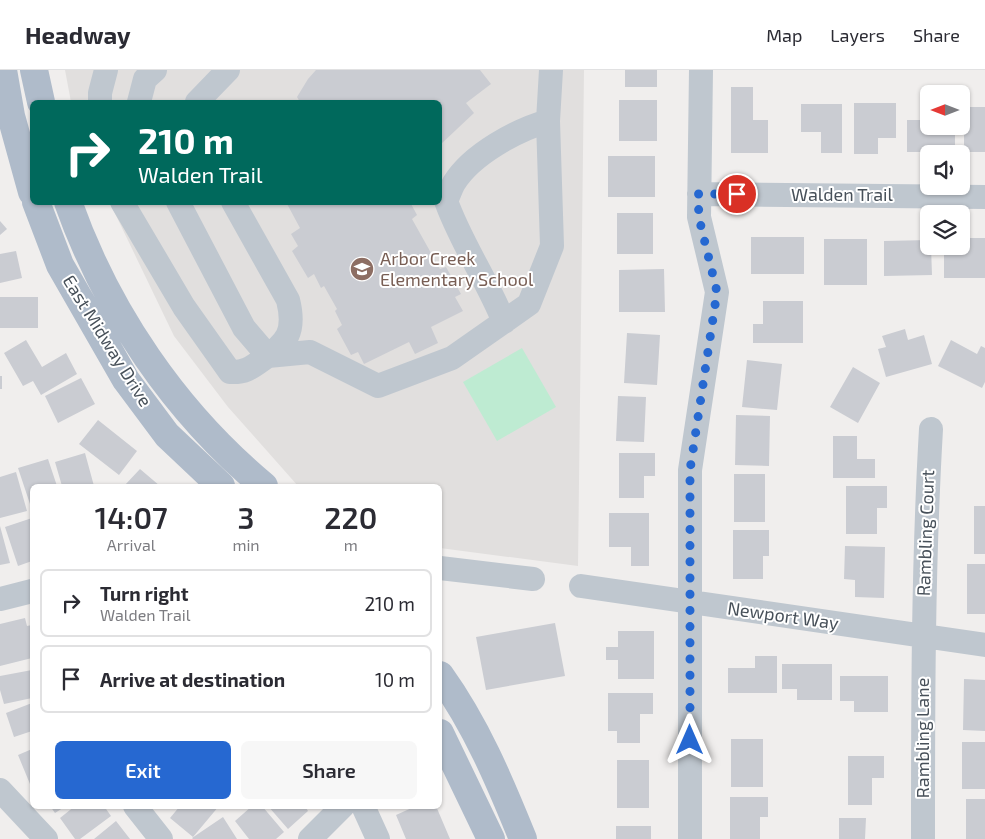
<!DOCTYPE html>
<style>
:root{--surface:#fff;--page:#f7f7f7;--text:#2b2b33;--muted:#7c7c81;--line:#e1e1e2;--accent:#2668d1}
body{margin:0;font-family:"Exo 2",sans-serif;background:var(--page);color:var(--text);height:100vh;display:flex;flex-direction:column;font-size:19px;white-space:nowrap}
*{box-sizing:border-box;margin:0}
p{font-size:16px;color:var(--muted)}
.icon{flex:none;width:28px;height:28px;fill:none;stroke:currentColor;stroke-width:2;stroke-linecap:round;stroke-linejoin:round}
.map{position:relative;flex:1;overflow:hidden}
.details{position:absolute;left:30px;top:414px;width:412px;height:325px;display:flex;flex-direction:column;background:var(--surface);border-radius:8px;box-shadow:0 1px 4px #0004}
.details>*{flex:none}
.guide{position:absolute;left:30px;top:30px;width:412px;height:105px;border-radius:8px;box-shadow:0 1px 4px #0004;background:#00695c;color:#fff;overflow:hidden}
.needle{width:32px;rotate:270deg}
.buttons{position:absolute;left:920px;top:15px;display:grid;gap:10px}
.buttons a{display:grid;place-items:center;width:50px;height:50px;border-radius:8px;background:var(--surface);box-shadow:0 1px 4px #0004;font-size:25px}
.pin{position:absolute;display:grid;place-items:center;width:42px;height:42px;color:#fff;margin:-21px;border:2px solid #fff;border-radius:50%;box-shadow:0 1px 5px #0007}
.me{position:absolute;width:55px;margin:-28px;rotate:0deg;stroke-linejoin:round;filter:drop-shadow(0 0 4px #0008)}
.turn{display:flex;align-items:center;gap:18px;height:105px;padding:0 25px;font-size:22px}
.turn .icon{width:65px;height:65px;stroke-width:2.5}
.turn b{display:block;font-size:35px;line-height:42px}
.eta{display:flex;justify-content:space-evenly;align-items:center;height:85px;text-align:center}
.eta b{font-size:30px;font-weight:600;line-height:35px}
.button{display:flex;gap:10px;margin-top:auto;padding:10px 25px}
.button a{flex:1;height:58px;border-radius:8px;background:var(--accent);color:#fff;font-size:20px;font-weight:600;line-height:58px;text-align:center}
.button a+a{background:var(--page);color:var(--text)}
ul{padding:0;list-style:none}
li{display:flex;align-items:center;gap:15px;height:68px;margin:0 10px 8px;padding:0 15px;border:2px solid var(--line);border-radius:8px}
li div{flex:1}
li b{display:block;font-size:19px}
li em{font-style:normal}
header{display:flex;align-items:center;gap:30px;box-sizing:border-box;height:70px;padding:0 25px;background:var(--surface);border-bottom:1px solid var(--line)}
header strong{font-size:24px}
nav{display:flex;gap:28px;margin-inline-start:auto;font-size:18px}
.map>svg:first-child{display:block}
.education{fill:#e1dfde}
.green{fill:#beebd2}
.building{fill:#caccd2}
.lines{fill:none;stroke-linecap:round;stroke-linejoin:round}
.minor{stroke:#bfc7cf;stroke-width:24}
.major{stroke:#afbbca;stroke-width:28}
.route{stroke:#2668d1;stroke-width:9;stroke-dasharray:0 16.2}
.labels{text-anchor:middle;stroke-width:4;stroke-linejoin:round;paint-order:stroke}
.street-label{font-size:18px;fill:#475059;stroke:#fff}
.education-label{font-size:18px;fill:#785e54;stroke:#fff;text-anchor:start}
</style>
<header>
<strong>Headway</strong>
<nav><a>Map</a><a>Layers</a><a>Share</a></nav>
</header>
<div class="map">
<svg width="985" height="769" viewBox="0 0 985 769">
<rect width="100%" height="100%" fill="#f0eeed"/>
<!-- education -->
<path class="education" d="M65,0H584L578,496L440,478V416H298L228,337L174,266L110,133L440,132V32H71Z"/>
<!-- green -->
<path class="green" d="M522,278L556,337L497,371L463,312Z"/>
<!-- building -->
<path class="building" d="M316,0H480L491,14L466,33L474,43L440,75V32H300L297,27L308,9Z
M625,0H657V17H625Z
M731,17H753V50H768V83H731Z
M619,30H657V71H619Z
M854,33H896V68H878V84H854Z
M801,34H842V83H821V62H801Z
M964,37H985V82H964Z
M907,50H929V56H955V82H907Z
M608,86H655V127H608Z
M286,132H410L417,145L412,149L440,199L446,197L461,224L455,227L463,241L431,257L438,273L415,284L409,272L364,294L358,282L351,285L337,259L342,255L335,241L337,239L324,216L321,218L314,204L308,208L292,181L298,176L291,164L300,158Z
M617,143H653V184H617Z
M0,151L7,159L0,165Z
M751,167H804V204H751Z
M961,168H985V208H944V176H961Z
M824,169H867V215H824Z
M929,170V176H931L932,205L884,206V171Z
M16,181L22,208L0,213V184Z
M664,199L665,242H619V200Z
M0,227H38V258H0Z
M763,231H803V273H753V254H763Z
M905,259L908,270L924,265L932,294L886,307L878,279L886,277L882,266Z
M627,263L660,265L657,315L624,313Z
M26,270L42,297L66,283L77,304L41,325L33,311L23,316L4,283Z
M951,270L977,284L981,276L985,278V312L982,318L938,296Z
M747,290L782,294L777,340L742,337Z
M853,297L880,313L858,353L830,337Z
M0,306H2V319H0Z
M81,308L95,334L58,353L45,326Z
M618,326L646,327L644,372L616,371Z
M736,345L770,346L769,396L735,395Z
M98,350L137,381L119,405L79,374Z
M833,366H857V389H875V408H833Z
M85,383L94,416H62L55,392Z
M619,383H655V406H644V428H619Z
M48,389L57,416H32V440L18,398Z
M140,399L160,416H124Z
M16,402L27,441L0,448V407Z
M734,404H765V452H734Z
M846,416H887V438H877V464H846Z
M974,436H985V484H974Z
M609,443H649V496H631V477H609Z
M32,448V491L18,496L5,457Z
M0,456L10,493L0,495Z
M733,460H769V486H763V509H733Z
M845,476L885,477L884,528L855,527V510L844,509Z
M967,494H985V544H967Z
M25,548L27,556L32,555V588L0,596V554Z
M555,553L565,606L486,620L476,567Z
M618,561H654V609H618V590H606V577H618Z
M755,586H777V623H728V598H755Z
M782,594H832V630H797V619H782Z
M32,600V628L4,634L0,620V606Z
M840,606H888V642H854V631H840Z
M964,609L985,610V661L963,660Z
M608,623H653V644H640V673H617V661H608Z
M32,633V661L14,667L6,643Z
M731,669H763V717H731Z
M962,672H985V719H962Z
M32,679V713L30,714L18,685Z
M848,686H884V708H872V735H848Z
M617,690H649V738H617Z
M730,727H768V747H760V769H730Z
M966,729H985V769H966Z
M50,736H66L55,743Z
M75,736H104L111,746L80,769H75L60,748Z
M180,736H219L193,767L170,748Z
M252,736H262L284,762L276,769H249L235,751Z
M268,736H305L308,741L288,759Z
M416,736H436L450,769H406L396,745Z
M223,747L237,769H193L192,768Z
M839,748H866L865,769H839Z
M116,751L130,769H94Z
M616,756H651V769H616Z"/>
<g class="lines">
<!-- minor -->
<path class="minor" d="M100,32V23L106,0
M139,32L145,9L155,0
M197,32L228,0
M699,124L985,127
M122,132L184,237L230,302C244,303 251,298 262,290C287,273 296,262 288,230L233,132
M178,132L244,258L268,286L310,282L378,316L452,288L529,234L552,176L548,51L551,0
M504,252C487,210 461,173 446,131C449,125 451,118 454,113C472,84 517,60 548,51
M440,498L533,509
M581,516L985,575
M0,529L32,521
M0,720L46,769
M135,736L161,769
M363,736L378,769
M310,769L343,736
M690,769V400L717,222L699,147L701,0
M923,769C923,632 923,496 931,359"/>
<!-- major -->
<path class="major" d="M3,0L11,46L32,122
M34,0L41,32
M36,132L60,195L126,310L167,365L221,416
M68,132C107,242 175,342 264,416
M440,605C476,655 500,712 523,769
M440,663L491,769"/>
</g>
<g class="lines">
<!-- route -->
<path class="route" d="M690,670V400L717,222L699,148L698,124H737"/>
</g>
<!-- icons -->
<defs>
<g id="school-disc" transform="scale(1.25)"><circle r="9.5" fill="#8d6e63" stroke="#fff"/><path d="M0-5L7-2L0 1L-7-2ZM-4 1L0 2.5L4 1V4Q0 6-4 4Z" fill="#fff"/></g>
</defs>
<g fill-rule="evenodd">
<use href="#school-disc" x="362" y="199"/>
</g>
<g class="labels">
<!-- street labels -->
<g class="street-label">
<text x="842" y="131">Walden Trail</text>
<text transform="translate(107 271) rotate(58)" y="6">East Midway Drive</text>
<text transform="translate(926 463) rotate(-88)" y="6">Rambling Court</text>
<text transform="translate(783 546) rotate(8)" y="6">Newport Way</text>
<text transform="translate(923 668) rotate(-90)" y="6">Rambling Lane</text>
</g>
<!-- education labels -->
<g class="education-label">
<text x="380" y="195">Arbor Creek<tspan x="380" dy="21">Elementary School</tspan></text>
</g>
</g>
</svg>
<div class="buttons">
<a><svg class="needle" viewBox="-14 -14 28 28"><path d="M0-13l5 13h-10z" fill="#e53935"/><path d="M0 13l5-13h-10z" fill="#7c7c81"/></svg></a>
<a><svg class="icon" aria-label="sound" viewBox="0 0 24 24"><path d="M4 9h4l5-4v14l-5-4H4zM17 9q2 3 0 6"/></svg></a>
<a><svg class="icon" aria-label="layers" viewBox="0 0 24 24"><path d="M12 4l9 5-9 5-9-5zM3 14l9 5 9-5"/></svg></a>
</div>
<div class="pin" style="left:737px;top:124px;background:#d93025"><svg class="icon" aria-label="arrive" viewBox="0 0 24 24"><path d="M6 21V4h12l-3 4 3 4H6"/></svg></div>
<svg class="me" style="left:690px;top:670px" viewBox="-20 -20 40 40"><path d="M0-17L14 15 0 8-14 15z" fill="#2668d1" stroke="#fff" stroke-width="4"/></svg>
<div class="guide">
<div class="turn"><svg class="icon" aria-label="right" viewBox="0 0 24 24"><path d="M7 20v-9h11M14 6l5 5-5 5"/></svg><div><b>210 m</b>Walden Trail</div></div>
</div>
<section class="details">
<div class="eta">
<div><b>14:07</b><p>Arrival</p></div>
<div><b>3</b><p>min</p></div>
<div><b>220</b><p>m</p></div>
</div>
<ul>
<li><svg class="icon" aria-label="right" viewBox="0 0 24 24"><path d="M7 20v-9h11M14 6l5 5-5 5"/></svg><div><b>Turn right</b><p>Walden Trail</p></div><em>210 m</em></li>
<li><svg class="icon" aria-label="arrive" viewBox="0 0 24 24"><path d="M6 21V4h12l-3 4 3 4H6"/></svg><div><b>Arrive at destination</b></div><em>10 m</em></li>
</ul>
<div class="button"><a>Exit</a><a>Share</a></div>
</section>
</div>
